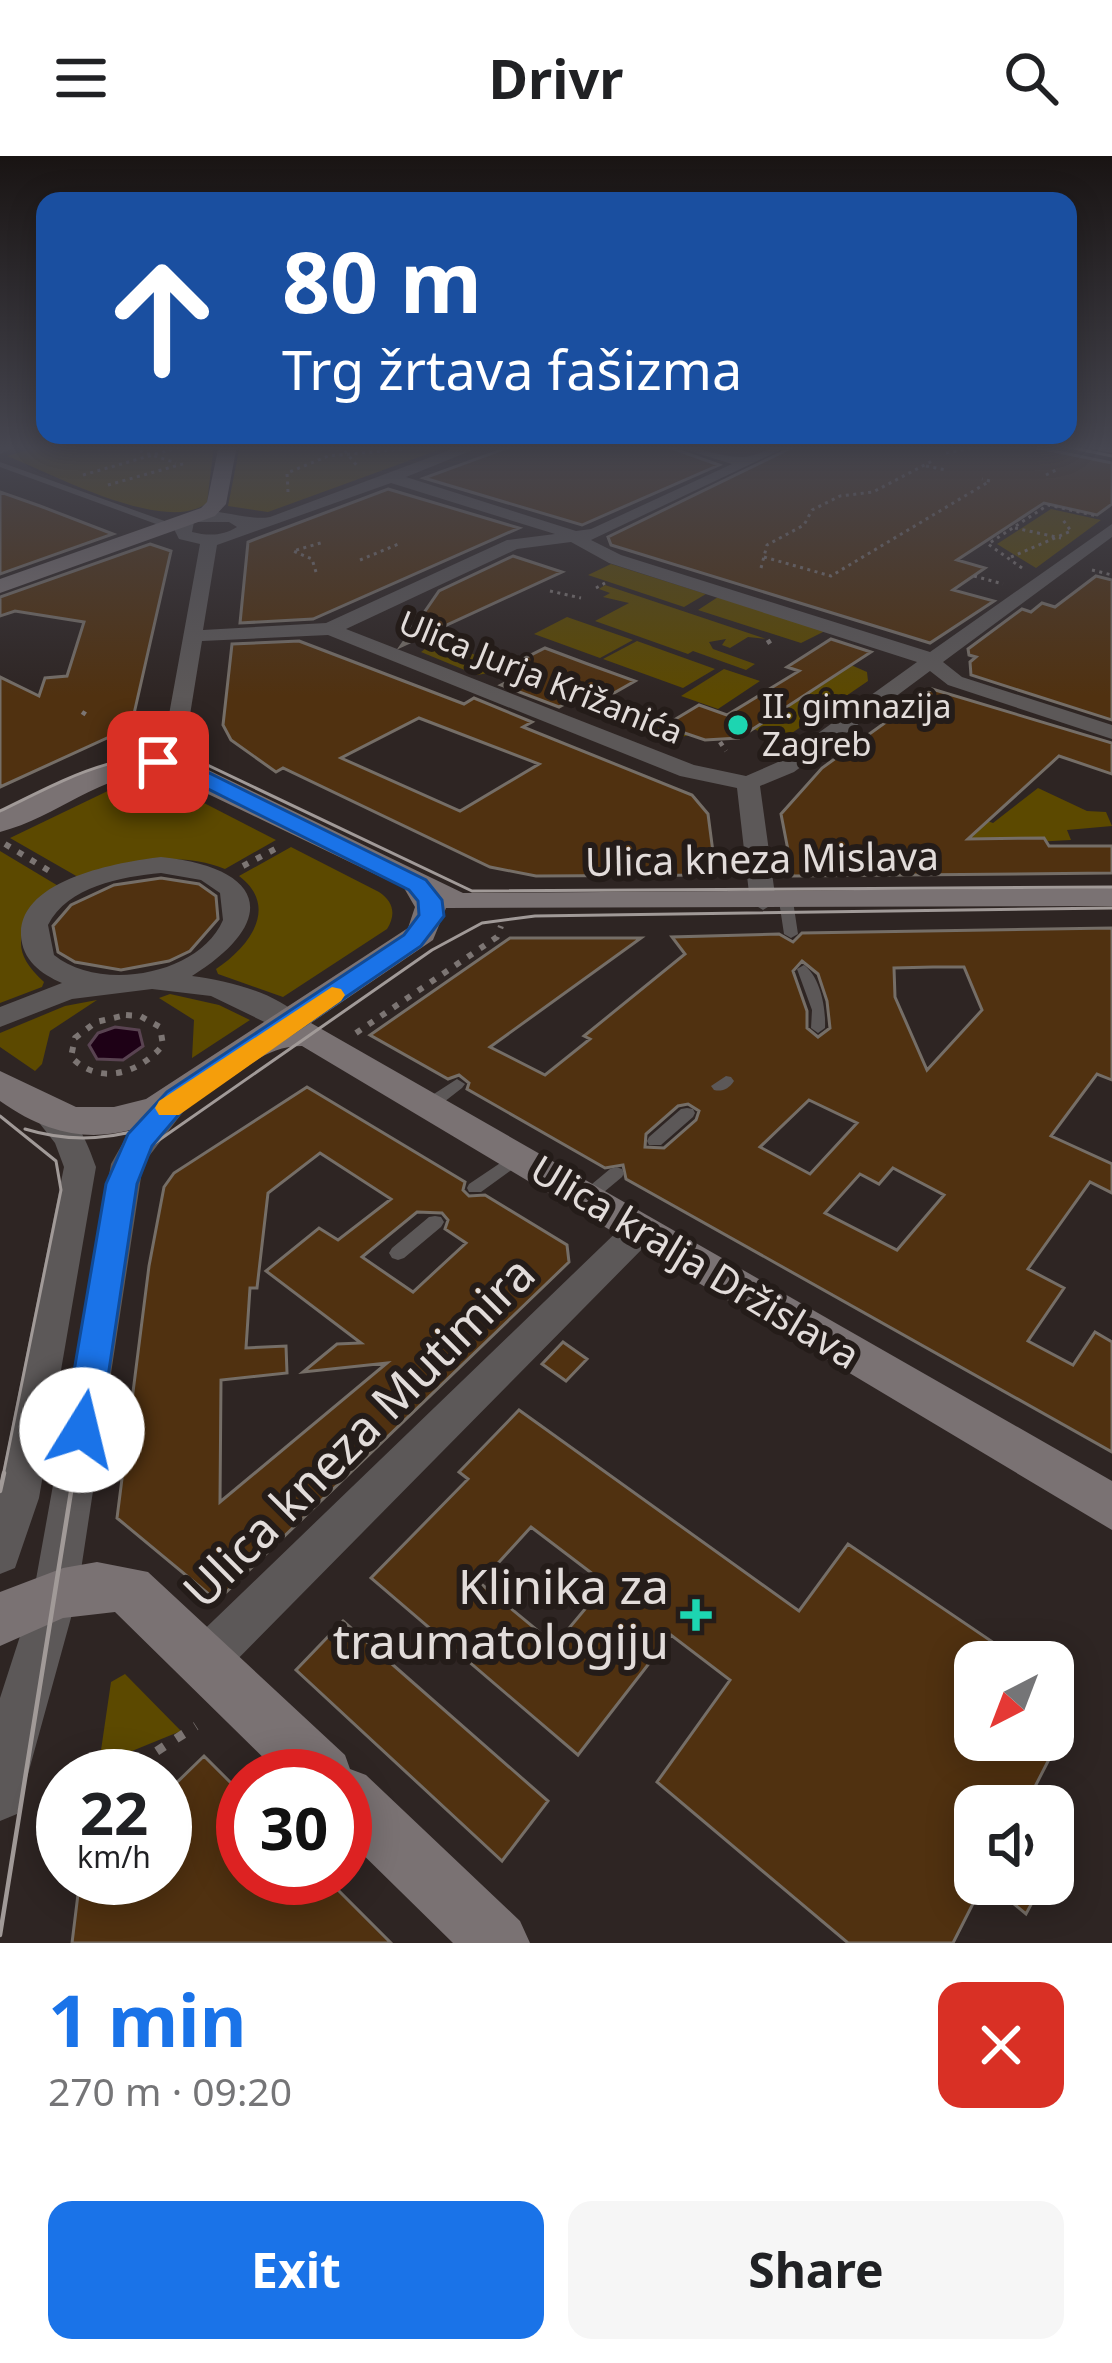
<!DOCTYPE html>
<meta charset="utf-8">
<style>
:root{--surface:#fff;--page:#f6f6f6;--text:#202124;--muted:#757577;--accent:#1a73e8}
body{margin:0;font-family:"Noto Sans",sans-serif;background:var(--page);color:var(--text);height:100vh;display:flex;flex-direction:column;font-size:45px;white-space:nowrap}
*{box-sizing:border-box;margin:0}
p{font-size:39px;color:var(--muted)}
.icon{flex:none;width:66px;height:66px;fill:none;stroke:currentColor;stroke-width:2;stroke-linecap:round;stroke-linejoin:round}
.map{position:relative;height:1787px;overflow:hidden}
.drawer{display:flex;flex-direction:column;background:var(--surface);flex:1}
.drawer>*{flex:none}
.banner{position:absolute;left:36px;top:36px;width:1041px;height:252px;border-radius:24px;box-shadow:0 6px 30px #0003;background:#1a4fa0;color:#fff;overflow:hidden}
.needle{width:78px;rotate:222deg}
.tools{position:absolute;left:954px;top:1485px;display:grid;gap:24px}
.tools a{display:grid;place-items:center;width:120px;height:120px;border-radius:24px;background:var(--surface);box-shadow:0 6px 30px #0003;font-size:60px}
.speed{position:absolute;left:36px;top:1593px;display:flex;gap:24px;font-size:60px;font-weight:700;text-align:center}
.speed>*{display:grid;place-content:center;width:156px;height:156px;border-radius:50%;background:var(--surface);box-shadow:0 6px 30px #0003;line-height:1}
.speed small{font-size:30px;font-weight:400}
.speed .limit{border:18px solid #d22;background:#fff;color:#111}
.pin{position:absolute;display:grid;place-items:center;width:102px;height:102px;color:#fff;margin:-51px;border-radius:24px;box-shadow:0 6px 18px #0006}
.me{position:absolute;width:132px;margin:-66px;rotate:9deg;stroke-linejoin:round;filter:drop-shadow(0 0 9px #0008)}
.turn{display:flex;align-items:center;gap:42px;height:252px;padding:0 48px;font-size:54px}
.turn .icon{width:156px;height:156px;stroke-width:2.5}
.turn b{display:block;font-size:84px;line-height:102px}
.round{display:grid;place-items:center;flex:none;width:126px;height:126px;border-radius:24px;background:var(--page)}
.headline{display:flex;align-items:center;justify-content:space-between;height:204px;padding:0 48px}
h1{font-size:72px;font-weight:700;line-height:90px;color:var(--accent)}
.primary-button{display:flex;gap:24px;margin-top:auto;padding:24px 48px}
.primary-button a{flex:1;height:138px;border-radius:24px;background:var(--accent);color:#fff;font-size:48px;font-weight:700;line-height:138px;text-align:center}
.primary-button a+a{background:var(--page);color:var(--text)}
header{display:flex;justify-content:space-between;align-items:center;height:156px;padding:0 48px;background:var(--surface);font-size:54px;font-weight:700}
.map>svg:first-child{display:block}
.green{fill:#5c4900}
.water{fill:#1e0116;stroke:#594351;stroke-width:3}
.building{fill:#503110;stroke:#756e67;stroke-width:3;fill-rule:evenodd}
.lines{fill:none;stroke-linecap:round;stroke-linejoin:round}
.path-far3{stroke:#7c7573;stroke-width:3;stroke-dasharray:3 4.5;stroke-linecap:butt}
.path-far2{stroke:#7c7573;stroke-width:4.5;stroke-dasharray:4.5 6;stroke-linecap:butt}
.path-far1{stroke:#7c7573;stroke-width:6;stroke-dasharray:6 9;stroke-linecap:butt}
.path{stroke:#7c7573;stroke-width:9;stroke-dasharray:9 14;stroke-linecap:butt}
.lane{fill:#5c5858;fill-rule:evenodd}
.street{fill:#5c5858;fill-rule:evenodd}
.secondary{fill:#7a7273;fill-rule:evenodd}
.tram-far1{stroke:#a19a98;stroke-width:3}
.tram{stroke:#a19a98;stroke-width:4.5}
.route{fill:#1a73e8;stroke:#114b97;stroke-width:3}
.slow{fill:#f59e0b}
.poi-dot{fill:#1dd5b1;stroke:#241c19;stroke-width:4.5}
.labels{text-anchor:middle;stroke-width:12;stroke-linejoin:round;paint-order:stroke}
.far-street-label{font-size:33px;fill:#e2dcda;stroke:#241c19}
.far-poi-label{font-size:33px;fill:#e2dcda;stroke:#241c19;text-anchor:start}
.street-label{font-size:39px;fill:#e2dcda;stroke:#241c19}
.near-street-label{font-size:48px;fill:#e2dcda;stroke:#241c19}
.near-poi-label{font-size:48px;fill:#e2dcda;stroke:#241c19;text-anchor:end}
</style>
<header><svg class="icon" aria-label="menu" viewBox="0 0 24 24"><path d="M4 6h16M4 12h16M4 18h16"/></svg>Drivr<svg class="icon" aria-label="search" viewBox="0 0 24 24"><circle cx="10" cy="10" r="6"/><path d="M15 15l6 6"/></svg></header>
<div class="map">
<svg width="1112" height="1787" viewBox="0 0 1112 1787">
<rect width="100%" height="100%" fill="#2e2523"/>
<!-- green -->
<path class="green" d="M45,289H214L207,347C165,379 53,318 7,300Z
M240,289H452L268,356L228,350Z
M1051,353L1101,364L1036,412L997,388Z
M611,408L706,438L684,451L588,419Z
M605,429L766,483L748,481L730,492L722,489L726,483L709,486L713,493L755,508L746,514L693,495L688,498L595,465L629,447L603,441L610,437L599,433Z
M718,441L825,475L801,487L698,454Z
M567,461L633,484L600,502L534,478Z
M437,484L511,513L477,519L421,496Z
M637,485L715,513L683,532L603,503Z
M851,509L867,516L868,525L789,579L776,581L753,573Z
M724,513L760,525L718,553L681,540Z
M602,547H603L689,579L663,586L594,559L592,553Z
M143,626L171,630L276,684L225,713C174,693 129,708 78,721L10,682L116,631Z
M1038,632L1087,655L1106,656L1112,670L1067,674L1071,684L962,690L972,659L993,667Z
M291,691L379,736C394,746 396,759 387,773L283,841L218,818L216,813C249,791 280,751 239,720Z
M0,695L60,731C27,763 0,787 44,826L42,831L0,847Z
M170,838L219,849L250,864L192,902L194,864L159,842Z
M97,844L50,875L42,908L35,915L0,891V877L65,850Z
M125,1518L181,1575L105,1606L100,1601L111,1526Z"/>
<!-- water -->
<path class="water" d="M115,871L139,874L143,890L123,904L97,903L89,889L98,877Z"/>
<!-- building -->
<path class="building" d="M512,290H666L719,309L582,369L424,322Z
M795,290H1030L1112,307V348L1097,359L1044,347L957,404L985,412L953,434L994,445L930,487L611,389L608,381Z
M388,333L519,372L313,463L240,467L248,386Z
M0,336L40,350L113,378L0,418Z
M150,388L171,395L131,571L0,631V521L39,540L45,522L67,520L84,466L15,455L0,460V441Z
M513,400L562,416L401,490L439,435Z
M1096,420L1112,424V564L971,519L970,506L976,501L969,499L968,493L1022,453L1031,456L1042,447L1055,451Z
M831,483L871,496L739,582L705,584L664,570L699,549L727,559L799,515L787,511Z
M299,485L464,548L474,542L532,566L523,571L692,639L708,658L716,719L536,720L490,711L283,612L276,616L231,584L223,569L232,488ZM419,562L539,608L460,655L341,602Z
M545,492L585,507L635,525L598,546L581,539L559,551L501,529L523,518L507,511Z
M932,533L1112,587V618L1059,600L968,683L1044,682L1049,690H1112V717L793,720L781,658L822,612Z
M161,722L199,728L216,740L218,763L190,795L169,805L121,814L75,806L58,796L53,770L71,749L114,729Z
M1112,772V924L1097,918L1051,980L1112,1008V1037L1090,1026L1028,1113L1064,1132L1028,1185L1073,1209L1095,1176L1112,1186V1296L626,1023L623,1009L605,1012L467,933L469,927L459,919L448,923L370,879L510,782H641L490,891L545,919L590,883L584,880L685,798L672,781L779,778L793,786L802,777ZM802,805L818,818L827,845L830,872L818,881L807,872V855L793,815ZM933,811H964L982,854L927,914L895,841L894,812ZM809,944L857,967L810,1018L760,991ZM688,948L699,955L696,964L664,992L645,991L646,978L678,950ZM893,1012L944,1039L897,1094L825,1057L860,1018L879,1028Z
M307,931L465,1026L463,1034L469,1040L485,1039L567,1089L569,1106L217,1445L117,1362L149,1110L164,1031L174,1017ZM320,997L391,1043L338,1084L319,1072L266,1115L361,1187L337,1188L303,1216L387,1207L220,1346L221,1224L287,1217L286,1190L246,1192L250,1132H257L268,1037ZM417,1056L442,1057L448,1064L445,1073L466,1087L413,1136L362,1101Z
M563,1186L587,1203L566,1225L542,1208Z
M519,1254L799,1455L848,1388L1022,1506H975V1584H1059L1025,1650H975V1728H983L953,1787H848L657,1626L730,1524L671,1479L578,1599L371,1422L468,1323L459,1316ZM531,1371L606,1428L555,1489L480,1427Z
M343,1465L548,1645L502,1705L296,1514Z
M204,1600L243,1639V1722H326L391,1787H72L80,1722H165V1638Z
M990,1728H1042L1026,1758Z"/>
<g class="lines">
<!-- path-far3 -->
<path class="path-far3" d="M340,289L358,311
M140,295L176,307
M946,297L979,291
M926,310L946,314
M83,319L187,289
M1046,319L1056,314
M108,329L186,307
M288,336L287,317L328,300L404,293
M1015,372L1061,382
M764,401L831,420L990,325L982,323
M1011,401L1071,375L1063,364
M360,404L401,387
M761,412L767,389L804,369L812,354L840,340L873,336L934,304
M1022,412L988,388L1048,349L1097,360
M1092,414L1112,419
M316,416L312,403L293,395L324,386
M974,420L1003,428
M596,432L605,427
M550,435L581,442"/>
<!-- path-far2 -->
<path class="path-far2" d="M398,471H416
M767,487L775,482
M82,556L88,560
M110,581L116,584
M720,586L726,595"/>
<!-- path-far1 -->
<path class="path-far1" d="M5,688L51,716
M243,710L279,691
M126,859L140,860L160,871L163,889C139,918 99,930 71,901L75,882L96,866Z
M356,877L497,781L501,770"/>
<!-- path -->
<path class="path" d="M118,1620L196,1570"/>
<!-- lane -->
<path class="lane" d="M0,306L173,368L174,370L167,372L0,311Z
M786,741L793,745L798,778L791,782L784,778L779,745Z
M804,809C820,821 826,851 825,872L818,877L811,872L812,854L797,813Z
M726,920L731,921L734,925C729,933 722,936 714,934L711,930Z
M457,923L465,928L462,932L435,953H423L421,949L423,945Z
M687,952L693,953L695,957L693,961L661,989H649L647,985L649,981L681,953Z
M518,995L524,997L526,1001L524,1005L481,1036H469L467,1032L469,1028Z
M616,1011L622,1013L624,1017L622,1021L592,1046H580L578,1042L580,1038L610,1013Z
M435,1060L441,1061L444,1066L441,1071L404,1102L398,1104L392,1102L389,1097L392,1092L429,1061Z"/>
<!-- street -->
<path class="street" d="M0,289H21L0,298Z
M463,289H485L406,321L576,375L591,373L732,308L670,289C695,289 718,301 742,301C757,301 771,289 791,289L591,384L621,399L930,496L1112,368V381L943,506L962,521L1112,569V583L948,529L930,515L794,616L760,630L776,746L763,754L750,746L737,632L680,620L328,479L202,485L182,608L171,615L163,613L160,608L200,388L179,383L173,371C195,339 240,367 270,361ZM391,327L555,378L507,384L326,467L203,474L217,389ZM194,366H229L237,371C223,380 208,380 192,376ZM571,386L609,407L917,506L778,606L746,620L694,609L346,473L517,393Z
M161,701C263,711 283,763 192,820C229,825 281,837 306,867L301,874H281L211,840L152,833L72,843L0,871V851L62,827C41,818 22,804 21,779C19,723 119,706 161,701ZM161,717L201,724L220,737L223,764C199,820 99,836 54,799L48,769C68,730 121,721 161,717Z
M177,932L188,935L193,943L143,1008L77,1440L17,1658L0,1665V1542L33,1440L111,1008C125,983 148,941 177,932Z
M49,948C76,956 87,986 96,1011L39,1342L15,1412L0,1418V1329L64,1011L55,987L33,959L38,951Z
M640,1061L652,1065L657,1074L652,1083L220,1521L204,1528L188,1521L181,1505L188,1489L628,1065Z"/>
<!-- secondary -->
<path class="secondary" d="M219,289H237L226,348L215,360L0,437V423L201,352L207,346Z
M1090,289H1112V297L1092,293Z
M139,600L196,608L463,737L1112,732V750L446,752L433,784L311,867L1112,1325V1374L302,890C271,890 254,906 229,923C151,976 86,1006 0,945V915L76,951H114L146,943L408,772L415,751L404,732L162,616C99,617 58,661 0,676V656L81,616Z
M97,1406L148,1416L345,1599L350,1613L366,1619L520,1765L530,1787H453L345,1681V1620H282L115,1456L63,1462L0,1490V1436L63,1412Z"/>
<!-- tram-far1 -->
<path class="tram-far1" d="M1059,289L1112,300
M0,655C66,623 126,587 201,606L472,735L1112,731
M0,960L56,1005L61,1034L3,1320
M25,973C74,988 117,983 165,966
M74,1320L121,1028L139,998L432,794L482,767L535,760L1112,752"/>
<!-- tram -->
<path class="tram" d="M0,1335L4,1317
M0,1779L74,1317"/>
</g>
<!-- sky -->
<linearGradient id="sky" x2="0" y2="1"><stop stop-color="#191413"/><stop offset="0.54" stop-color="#464650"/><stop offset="1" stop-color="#464650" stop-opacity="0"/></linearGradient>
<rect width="1112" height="540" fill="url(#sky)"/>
<!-- route -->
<path class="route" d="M158,600L193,609L426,724L442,744L444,760L421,790L187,949L152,990L137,1028L100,1274L95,1285L82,1289L69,1285L64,1274L106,1028L128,978L167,936L404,779L419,759L418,745L409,734L178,618L150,610V601Z"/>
<!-- slow -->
<path class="slow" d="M332,831L341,833L345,839L341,845L179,959H159L155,952L159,945Z"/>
<!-- markers -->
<g class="poi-dot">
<circle cx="738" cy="569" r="12"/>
<path d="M690 1441h12v12h12v12h-12v12h-12v-12h-12v-12h12z"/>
</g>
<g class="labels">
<!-- far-street labels -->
<g class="far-street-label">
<text transform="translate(541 521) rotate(22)" y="12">Ulica Jurja Križanića</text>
</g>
<!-- far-poi labels -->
<g class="far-poi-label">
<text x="762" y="562">II. gimnazija<tspan x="762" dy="38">Zagreb</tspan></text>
</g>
<!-- street labels -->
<g class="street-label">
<text transform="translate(762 703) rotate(-1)" y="14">Ulica kneza Mislava</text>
<text transform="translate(695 1106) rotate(31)" y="14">Ulica kralja Držislava</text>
</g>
<!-- near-street labels -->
<g class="near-street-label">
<text transform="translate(359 1276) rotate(-45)" y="17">Ulica kneza Mutimira</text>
</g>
<!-- near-poi labels -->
<g class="near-poi-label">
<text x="669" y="1448">Klinika za<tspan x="669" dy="55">traumatologiju</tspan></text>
</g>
</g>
</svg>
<div class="tools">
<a><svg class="needle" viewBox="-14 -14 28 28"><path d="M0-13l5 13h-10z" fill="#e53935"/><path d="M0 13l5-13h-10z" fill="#757577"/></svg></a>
<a><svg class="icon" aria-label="sound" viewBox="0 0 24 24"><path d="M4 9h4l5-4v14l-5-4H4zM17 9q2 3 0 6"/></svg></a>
</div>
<div class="speed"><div>22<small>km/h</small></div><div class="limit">30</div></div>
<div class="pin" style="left:158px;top:606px;background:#d93025"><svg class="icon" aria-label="arrive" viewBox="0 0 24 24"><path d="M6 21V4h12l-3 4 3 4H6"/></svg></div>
<svg class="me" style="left:82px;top:1274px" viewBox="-20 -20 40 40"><circle r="19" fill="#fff"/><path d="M0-13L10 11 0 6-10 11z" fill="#1a73e8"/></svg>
<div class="banner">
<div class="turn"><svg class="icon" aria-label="ahead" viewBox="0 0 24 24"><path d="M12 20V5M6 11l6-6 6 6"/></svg><div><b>80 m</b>Trg žrtava fašizma</div></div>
</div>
</div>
<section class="drawer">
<div class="headline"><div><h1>1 min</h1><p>270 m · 09:20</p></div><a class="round" style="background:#d93025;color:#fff"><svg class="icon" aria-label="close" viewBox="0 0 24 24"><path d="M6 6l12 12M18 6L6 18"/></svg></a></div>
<div class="primary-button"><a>Exit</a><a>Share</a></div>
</section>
